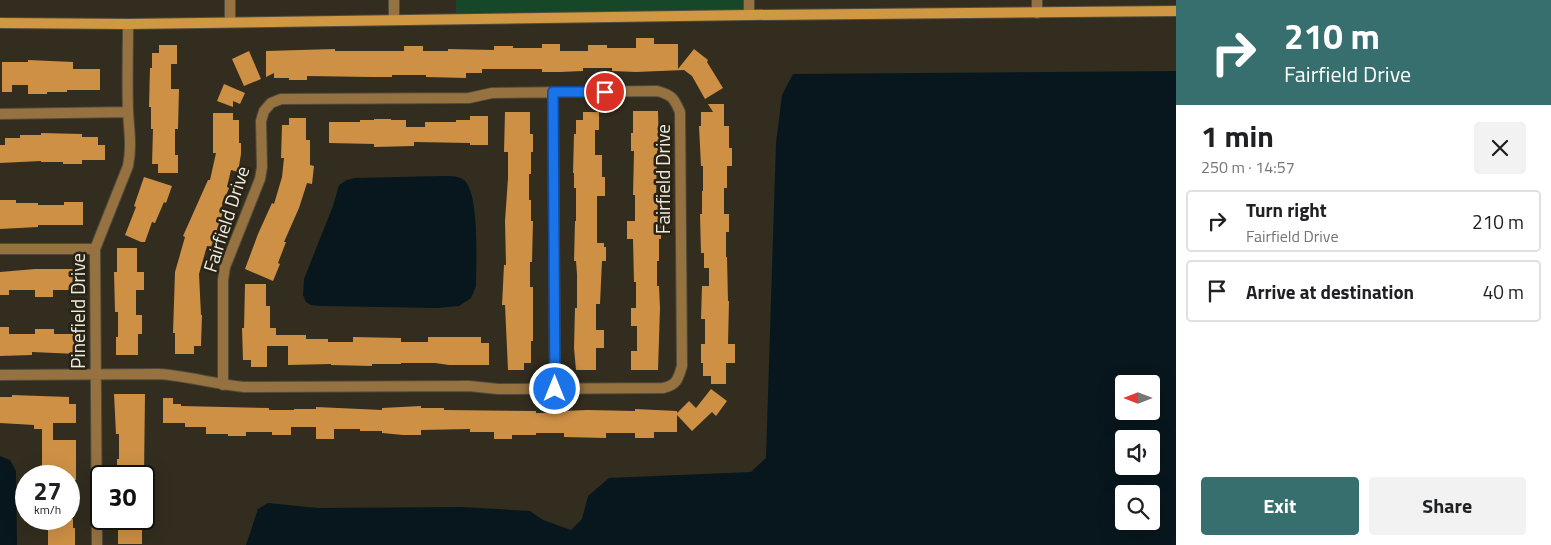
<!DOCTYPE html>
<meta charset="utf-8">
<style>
:root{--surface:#fff;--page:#f2f2f2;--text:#202124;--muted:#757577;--line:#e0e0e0;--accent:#376e6e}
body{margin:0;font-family:"Titillium Web",sans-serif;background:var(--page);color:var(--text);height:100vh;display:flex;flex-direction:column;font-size:19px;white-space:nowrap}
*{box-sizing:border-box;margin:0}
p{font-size:16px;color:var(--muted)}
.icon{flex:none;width:28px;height:28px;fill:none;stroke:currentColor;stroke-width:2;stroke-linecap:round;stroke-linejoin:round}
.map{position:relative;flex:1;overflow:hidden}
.details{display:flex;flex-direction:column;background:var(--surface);width:375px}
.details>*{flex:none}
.banner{background:#376e6e;color:#fff;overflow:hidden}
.needle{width:32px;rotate:270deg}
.tools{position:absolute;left:1115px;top:375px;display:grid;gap:10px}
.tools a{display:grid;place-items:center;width:45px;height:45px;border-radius:5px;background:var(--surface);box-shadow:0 5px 20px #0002;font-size:25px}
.speed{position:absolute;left:15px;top:465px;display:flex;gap:10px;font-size:25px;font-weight:700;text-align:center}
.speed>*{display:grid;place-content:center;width:65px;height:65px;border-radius:50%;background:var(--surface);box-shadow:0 5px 20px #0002;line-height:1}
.speed small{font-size:12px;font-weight:400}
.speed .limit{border:2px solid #111;border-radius:8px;background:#fff;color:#111}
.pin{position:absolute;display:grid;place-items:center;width:42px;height:42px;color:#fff;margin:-21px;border:2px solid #fff;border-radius:50%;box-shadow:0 1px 5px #0007}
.me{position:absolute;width:55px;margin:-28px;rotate:0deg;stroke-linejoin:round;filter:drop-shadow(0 0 4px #0008)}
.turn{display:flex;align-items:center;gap:18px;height:105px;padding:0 25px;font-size:22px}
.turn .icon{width:65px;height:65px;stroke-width:2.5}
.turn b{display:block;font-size:35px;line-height:42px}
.round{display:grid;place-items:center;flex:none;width:52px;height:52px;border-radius:5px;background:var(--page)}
.overview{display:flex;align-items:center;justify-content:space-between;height:85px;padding:0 25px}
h1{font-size:30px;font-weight:700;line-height:38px}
.button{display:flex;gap:10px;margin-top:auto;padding:10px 25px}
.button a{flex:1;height:58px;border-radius:5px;background:var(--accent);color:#fff;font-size:20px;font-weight:700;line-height:58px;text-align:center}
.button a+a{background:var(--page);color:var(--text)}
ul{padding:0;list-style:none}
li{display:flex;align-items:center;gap:15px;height:62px;margin:0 10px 8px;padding:0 15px;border:2px solid var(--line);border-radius:5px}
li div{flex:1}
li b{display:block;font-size:19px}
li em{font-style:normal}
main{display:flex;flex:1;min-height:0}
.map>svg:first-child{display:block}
.green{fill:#154728}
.water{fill:#08171d;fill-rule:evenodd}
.building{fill:#cd9045}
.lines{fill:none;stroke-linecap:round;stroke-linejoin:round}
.street-casing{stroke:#504b3d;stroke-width:12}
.secondary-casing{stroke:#504b3d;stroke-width:12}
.street{stroke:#957240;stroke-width:10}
.secondary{stroke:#d09843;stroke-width:10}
.route-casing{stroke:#114b97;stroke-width:12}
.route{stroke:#1a73e8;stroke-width:9}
.labels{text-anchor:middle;stroke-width:5;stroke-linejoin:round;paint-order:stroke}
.street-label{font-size:19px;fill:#edeae0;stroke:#282314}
</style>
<main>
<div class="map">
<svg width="1176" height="545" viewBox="0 0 1176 545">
<rect width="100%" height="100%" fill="#322d1e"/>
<!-- green -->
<path class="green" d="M456,0H743V10L456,13Z"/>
<!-- water -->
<path class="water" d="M1176,71V545H246L258,509L268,503L318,508L462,507L530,511L543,520L571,530L582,519L588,496L609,478L751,472L766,458L776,143L782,95L793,74ZM1124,384H1151V411H1124ZM1124,439H1151V466H1124ZM1124,494H1151V521H1124Z
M441,176C448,176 458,175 464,180C480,194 476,264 476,286L471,298L459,306L438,308L321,306L311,305L306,302L303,295L304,279L333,206L339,185L347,180L355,178Z
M0,456L10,460L16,471L17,545H0Z"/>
<!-- building -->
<path class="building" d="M636,38H654V44H678V69L694,49L708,60L707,62L723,88L705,99L692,76L684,70L636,72L612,71V68H583V71L560,72H542V69H482V73H466V78L426,77V75H392V77H371L307,76V80H289V78H274V73L266,77V51L335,49V51H404V46H423V51H448V49L494,50V46H513V48H542V44H560V51H588V45H607V48H636Z
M159,45H177V64H171V89H179L178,129H175V155H178V173H158V164H152L153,129H151V107H149L150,68H152V53H159Z
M249,51L261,79L244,86L232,59Z
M28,60L73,62V69H100V90H67V92H47V94H28V85H12V92H2V62H28Z
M224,84L245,93L240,104L233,101V107L217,101Z
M708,104H724V126H729V148H732V166H727V188H724V214H729V232H726V257H727L728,301H729L728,344H735V363H726V384H711V376H703V363H701V344H705V319H701L702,286H709V268H704V253H701L700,214H702V191H703V166H701L699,126H701V112H713Z
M633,111H658L659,151H657L656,199H658V221H661V239H659V261H657V286H659L660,308L658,370H631V351H637V326H631V308H636V282H634L633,239H627V221H635V195H633L634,151H631V133H633Z
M505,112H530V134H533V152H531V174H529V200H531V221H533L532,262H530V287H533V341H531V363H524V370H508L505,305H502L504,265H506L505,221L508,178V152H504Z
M583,112H599V130H595V155H602V177H605V196H597V243H604V247H606V261H602L600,304H596V330H604V348H596V370H576L574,348L575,308H577V274L576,261H574L575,221H576V188H574V173H573L574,134H576V120H583Z
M213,113H233V120H239V143H241V154L238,172L231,170L227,187L229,188L221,208L224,209L211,247L207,246L199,274L201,315H202L201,346H194V354H175V333H173L175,272L185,237L183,236L208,180H210L216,153H213Z
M470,116H488V145H470V143L414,142V146L374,147V144L329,143V122H360V120H374V119H391V120H406V127H425V122H456V120H470Z
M289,118H306V140H310V165L314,166L312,184L307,183L299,208L284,242H286L278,263L280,264L273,281L245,269L258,234L272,203L274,204L282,177L284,158H281L282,125H289Z
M41,133L82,134V137H98V145H105V160H82V164H63V162H41V161L0,163V145H5V138H20V135H41Z
M144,177L172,186L166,203L164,202L155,223L152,222L145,242H141L125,235L136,207L134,206Z
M0,200H16V203H38V205H64V202H83V225H38V227L0,229Z
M117,248H137V272H144V290H136V315H142V334H138V355H116V337H118V312H115L114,272H117Z
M35,269H76V290H53V297H35V290H9V295H0V272Z
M245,284H266V306H270V328H276V335H306V339H328V342H353V337L401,338V342H428V337H481V343H489V365H449L435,363H401V364H372V366L331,365V364L288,365V346H267V367H251V360H243L242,328H244Z
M0,327H9V334H35V329H54V334H77V354L32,352V355L0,356Z
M711,389L727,401L716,416L712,412L692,431L677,415V432H654V438H635V433H606V438L564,437V433H536V435H512V439H494V432H470V429L421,430V435H403L382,433V431H360V429H334V439H316V427H291V435H272V432H246V436H228V434H206V427H185V423H163V398H173V404H181V406L269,408V410H294V409H316V407L382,410V408L421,406V408H444V410L536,411V413H564V411L587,410L635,411V409L677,411V413L689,401L696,408Z
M114,394H145L144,476H124V470H117V459H119V434H116Z
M12,395L69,397V404H76V423H53V440H76V480H69V476H42V429H34V425L0,423V397H12Z
M48,519H73V528H75V545H48Z
M118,519H142V544H118Z"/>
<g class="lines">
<!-- street casing -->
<g class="street-casing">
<path id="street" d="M749,0V15
M1037,13V0
M394,19V0
M230,22V0
M553,92L555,389
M0,114L128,112
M0,249H95
M0,375L159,374C188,376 215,384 244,387L469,386L498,389L663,388C677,385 678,379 682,366L680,112C674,98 672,95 657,91L492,93L469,98L281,99L271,103L264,111L261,121L262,167L260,179L225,267L223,280V385
M97,545L95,249L128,166C132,147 129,130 128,111C127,82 128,53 128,24"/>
</g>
<!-- secondary casing -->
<g class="secondary-casing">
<path id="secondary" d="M0,23L128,24L749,15L1176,11"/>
</g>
<!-- street -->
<use href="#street" class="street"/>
<!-- secondary -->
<use href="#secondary" class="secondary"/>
</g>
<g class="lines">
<!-- route casing -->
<g class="route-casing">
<path id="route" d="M555,389L553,92H605"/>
</g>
<!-- route -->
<use href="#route" class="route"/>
</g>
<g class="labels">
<!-- street labels -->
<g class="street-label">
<text transform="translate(663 179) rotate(-90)" y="7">Fairfield Drive</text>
<text transform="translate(226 219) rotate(-72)" y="7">Fairfield Drive</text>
<text transform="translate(78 311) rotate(-90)" y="7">Pinefield Drive</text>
</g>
</g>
</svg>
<div class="tools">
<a><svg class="needle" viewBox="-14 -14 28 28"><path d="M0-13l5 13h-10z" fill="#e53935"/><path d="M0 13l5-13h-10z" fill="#757577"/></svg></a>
<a><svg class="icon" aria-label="sound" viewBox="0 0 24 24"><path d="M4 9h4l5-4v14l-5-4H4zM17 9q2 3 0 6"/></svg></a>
<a><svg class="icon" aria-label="search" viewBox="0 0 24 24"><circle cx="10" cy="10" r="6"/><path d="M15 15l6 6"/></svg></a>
</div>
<div class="speed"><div>27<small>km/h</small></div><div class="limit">30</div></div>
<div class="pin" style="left:605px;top:92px;background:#d93025"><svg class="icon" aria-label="arrive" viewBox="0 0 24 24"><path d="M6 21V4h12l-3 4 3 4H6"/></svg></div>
<svg class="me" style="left:555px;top:389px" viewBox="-20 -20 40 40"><circle r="17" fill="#1a73e8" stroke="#fff" stroke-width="3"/><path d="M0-11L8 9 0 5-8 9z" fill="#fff"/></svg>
</div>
<section class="details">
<div class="banner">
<div class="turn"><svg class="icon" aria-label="right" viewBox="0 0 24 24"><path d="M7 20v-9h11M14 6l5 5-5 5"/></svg><div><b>210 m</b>Fairfield Drive</div></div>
</div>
<div class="overview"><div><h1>1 min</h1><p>250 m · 14:57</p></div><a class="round"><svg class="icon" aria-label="close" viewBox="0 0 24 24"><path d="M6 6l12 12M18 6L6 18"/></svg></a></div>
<ul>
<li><svg class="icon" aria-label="right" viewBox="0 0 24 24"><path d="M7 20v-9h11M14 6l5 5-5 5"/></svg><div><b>Turn right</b><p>Fairfield Drive</p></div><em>210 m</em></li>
<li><svg class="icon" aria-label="arrive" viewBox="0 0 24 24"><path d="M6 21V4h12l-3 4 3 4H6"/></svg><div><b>Arrive at destination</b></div><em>40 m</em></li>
</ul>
<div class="button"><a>Exit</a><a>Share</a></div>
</section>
</main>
